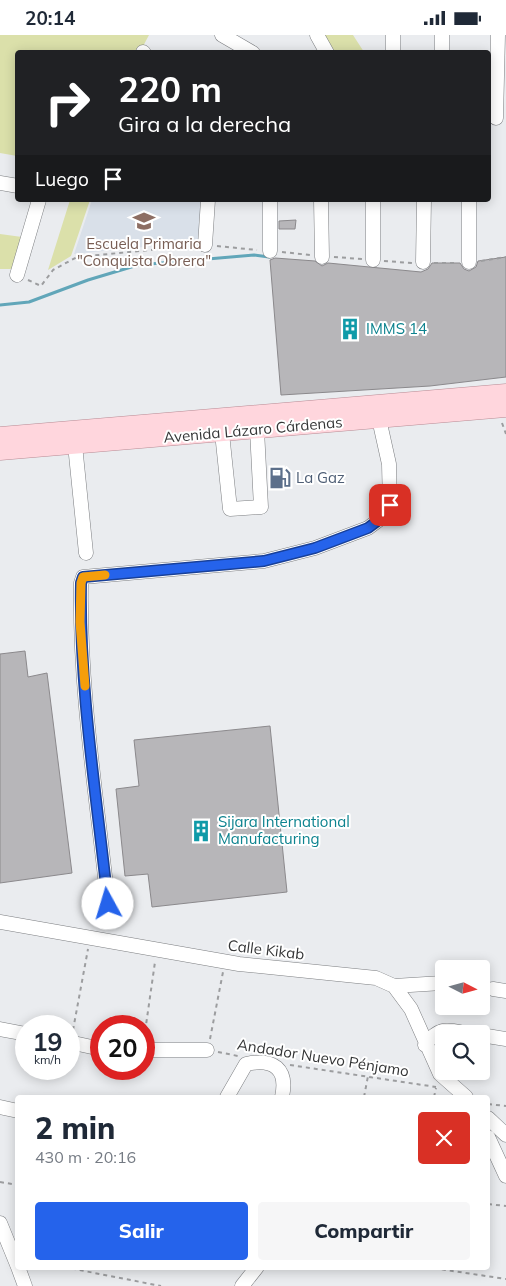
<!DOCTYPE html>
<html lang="es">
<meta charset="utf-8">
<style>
:root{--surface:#fff;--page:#f6f6f7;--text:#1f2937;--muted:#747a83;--accent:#2563eb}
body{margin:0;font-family:Mulish,sans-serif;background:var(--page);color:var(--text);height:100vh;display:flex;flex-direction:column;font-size:19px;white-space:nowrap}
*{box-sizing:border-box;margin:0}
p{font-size:16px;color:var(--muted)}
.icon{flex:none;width:28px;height:28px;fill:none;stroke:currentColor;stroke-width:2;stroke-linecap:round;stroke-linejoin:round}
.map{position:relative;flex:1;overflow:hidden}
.panel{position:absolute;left:15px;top:1060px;width:475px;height:175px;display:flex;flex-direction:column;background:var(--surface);border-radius:5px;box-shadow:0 2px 12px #0003}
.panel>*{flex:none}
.banner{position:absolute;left:15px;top:15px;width:476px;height:152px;border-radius:5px;box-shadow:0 2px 12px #0003;background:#202124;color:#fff;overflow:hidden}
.needle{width:32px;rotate:96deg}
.controls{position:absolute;left:435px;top:925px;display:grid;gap:10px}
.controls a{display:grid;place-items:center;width:55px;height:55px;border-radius:5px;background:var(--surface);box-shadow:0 2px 12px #0003;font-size:25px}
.speed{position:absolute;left:15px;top:980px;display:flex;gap:10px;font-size:25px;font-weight:700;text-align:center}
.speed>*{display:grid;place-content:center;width:65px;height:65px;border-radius:50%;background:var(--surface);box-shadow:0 2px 12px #0003;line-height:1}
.speed small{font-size:12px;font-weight:400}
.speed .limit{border:8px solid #d22;background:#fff;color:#111}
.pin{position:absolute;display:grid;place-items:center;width:42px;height:42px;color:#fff;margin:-21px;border-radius:10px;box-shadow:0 2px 8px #0006}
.me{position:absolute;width:55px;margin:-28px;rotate:354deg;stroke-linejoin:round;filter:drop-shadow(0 0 4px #0008)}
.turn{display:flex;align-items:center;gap:18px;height:105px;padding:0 20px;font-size:22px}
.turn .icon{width:65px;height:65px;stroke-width:2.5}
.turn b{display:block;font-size:35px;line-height:42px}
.then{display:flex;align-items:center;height:48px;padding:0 20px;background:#0003;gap:10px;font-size:19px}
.round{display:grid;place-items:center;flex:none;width:52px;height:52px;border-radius:5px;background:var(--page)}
.overview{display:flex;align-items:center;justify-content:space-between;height:85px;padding:0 20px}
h1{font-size:30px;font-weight:800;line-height:38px}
.button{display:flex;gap:10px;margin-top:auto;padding:10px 20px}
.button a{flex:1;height:58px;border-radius:5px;background:var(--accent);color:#fff;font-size:20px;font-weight:800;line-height:58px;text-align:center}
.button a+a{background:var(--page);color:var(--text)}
.status{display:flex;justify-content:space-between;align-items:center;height:35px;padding:0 25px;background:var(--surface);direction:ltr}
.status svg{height:14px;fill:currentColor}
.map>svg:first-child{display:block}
.built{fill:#d9e0e9}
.green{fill:#dbe0aa}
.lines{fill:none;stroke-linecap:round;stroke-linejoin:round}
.stream{stroke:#61a6b9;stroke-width:3}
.building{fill:#b7b6b9;stroke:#8b898c}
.minor-casing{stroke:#7c7e81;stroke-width:15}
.major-casing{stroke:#b88b94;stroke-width:19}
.path{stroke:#9c9d9f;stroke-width:2;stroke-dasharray:4 4;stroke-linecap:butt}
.minor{stroke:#fff;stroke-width:14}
.major{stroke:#ffd6dd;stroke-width:18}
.route-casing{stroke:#184099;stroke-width:12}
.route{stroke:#2563eb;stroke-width:9}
.slow{stroke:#f59e0b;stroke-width:9}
.labels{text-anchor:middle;stroke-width:4;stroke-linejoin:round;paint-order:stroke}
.education-label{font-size:15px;fill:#785e54;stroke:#fff}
.culture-label{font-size:15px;fill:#0d838f;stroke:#fff;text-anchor:start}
.street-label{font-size:15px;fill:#343536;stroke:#fff}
.service-label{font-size:15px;fill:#4e5e75;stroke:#fff;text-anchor:start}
</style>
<div class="status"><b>20:14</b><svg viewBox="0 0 49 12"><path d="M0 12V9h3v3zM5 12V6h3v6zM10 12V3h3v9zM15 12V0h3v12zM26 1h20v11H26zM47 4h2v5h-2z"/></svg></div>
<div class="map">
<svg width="506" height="1251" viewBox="0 0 506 1251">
<rect width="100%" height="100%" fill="#eaecef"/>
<!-- built -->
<path class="built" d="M92,165H204L203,206L74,219Z"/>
<!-- green -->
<path class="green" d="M0,0H149L140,17L18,18L17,121L0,118Z
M324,0H353L364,17H335Z
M70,165H90L71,221L48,235Z
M0,199L22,202L13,234H0Z"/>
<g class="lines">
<!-- stream -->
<path class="stream" d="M0,270L29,267L88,245L138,230L254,220L269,222"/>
</g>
<!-- building -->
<path class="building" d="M296,185L295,194H279V186Z
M506,222V342L430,351L281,360L270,225L275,223L315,226L322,231L328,228L421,237L428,234L432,228H460L464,234L469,236L476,232L478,226Z
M25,616L28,642L47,638L72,838L0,848V619Z
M270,691L287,857L152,872L148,839L125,841L116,754L139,751L134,705Z"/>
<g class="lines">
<!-- minor casing -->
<g class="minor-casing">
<path id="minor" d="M222,0L253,18
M317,0L327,18
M143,17L144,18
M393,18V0
M442,18V0
M496,83L498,0
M0,148L18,151
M270,165V216
M321,165L322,222
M373,165V225
M205,210L208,165
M423,227L424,165
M469,227V165
M17,240L39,165
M222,398L230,474L261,472L257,395
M75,410L86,518
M108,869C97,763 79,655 81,548L83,542L264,526L315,513L368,493L384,481L390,470L389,429L379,384
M0,887L239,929L376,943L394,951L411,974L440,1039L466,1062
M394,951L442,948
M493,954L506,956
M0,994L26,999
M481,1000L506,1004
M69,1007L101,1014
M425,1010C440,990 448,995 470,999
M144,1015H207
M227,1062L246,1029C274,1023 288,1034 282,1062
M0,1072L18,1076
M488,1083L506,1100
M488,1102L506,1141
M0,1188L18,1232
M18,1232L25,1251
M242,1251L257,1232"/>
</g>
<!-- major casing -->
<g class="major-casing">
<path id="major" d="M0,401L506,358
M0,416L506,373"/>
</g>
<!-- path -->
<path class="path" d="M217,211L257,215
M282,217L310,220
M334,222L362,224
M384,226L412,228
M481,226L506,222
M434,228H457
M28,245L41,251L53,235L77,222L193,211
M502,388L506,399
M73,995L88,914
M144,1004L155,927
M210,1004L223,937
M218,1017L238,1021
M290,1030L436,1052
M364,1062L368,1041
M434,1062L436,1053
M488,1069L506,1071
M0,1147L18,1150
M488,1169L506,1171
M64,1232L161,1251
M426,1232L506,1244"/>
<!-- minor -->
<use href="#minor" class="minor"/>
<!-- major -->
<use href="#major" class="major"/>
</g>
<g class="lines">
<!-- route casing -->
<g class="route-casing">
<path id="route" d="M108,869C97,763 79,655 81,548L83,542L264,526L315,513L368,493L384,481L390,470"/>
</g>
<!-- route -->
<use href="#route" class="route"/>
<!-- slow -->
<path class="slow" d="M85,651L80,587L81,548L83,542L105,540"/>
</g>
<!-- icons -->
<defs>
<g id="school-bare" transform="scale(1.725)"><path d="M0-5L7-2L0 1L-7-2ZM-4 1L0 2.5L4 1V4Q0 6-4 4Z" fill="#8d6e63" stroke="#fff" stroke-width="2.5" paint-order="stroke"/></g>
<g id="building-bare" transform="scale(1.725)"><path d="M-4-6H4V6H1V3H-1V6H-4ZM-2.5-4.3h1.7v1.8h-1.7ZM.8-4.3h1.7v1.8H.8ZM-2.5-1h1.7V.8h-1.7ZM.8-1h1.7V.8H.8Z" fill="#0f9aa8" stroke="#fff" stroke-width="2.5" paint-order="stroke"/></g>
<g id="fuel-bare" transform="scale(1.725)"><path d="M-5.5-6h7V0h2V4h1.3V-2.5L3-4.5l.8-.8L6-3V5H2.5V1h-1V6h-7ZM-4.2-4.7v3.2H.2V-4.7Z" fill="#5c6f8a" stroke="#fff" stroke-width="2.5" paint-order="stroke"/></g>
</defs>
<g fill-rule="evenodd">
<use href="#school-bare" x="144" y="186"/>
<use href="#building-bare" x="350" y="294"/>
<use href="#fuel-bare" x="280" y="443"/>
<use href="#building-bare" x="201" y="796"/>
</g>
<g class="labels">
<!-- education labels -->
<g class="education-label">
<text x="144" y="214">Escuela Primaria<tspan x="144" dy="17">"Conquista Obrera"</tspan></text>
</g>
<!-- culture labels -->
<g class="culture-label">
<text x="366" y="299">IMMS 14</text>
<text x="218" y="792">Sijara International<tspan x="218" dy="17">Manufacturing</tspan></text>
</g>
<!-- street labels -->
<g class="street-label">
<text transform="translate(253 395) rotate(-5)" y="5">Avenida Lázaro Cárdenas</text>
<text transform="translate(266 915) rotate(7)" y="5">Calle Kikab</text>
<text transform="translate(323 1023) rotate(9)" y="5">Andador Nuevo Pénjamo</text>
</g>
<!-- service labels -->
<g class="service-label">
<text x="296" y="448">La Gaz</text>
</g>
</g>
</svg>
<div class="controls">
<a><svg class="needle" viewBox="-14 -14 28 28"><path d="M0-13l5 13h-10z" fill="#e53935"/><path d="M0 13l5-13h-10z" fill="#747a83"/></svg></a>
<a><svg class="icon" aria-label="search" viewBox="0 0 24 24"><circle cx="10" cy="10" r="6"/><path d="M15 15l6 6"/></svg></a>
</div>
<div class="speed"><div>19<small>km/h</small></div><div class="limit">20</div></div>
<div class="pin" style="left:390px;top:470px;background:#d93025"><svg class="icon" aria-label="arrive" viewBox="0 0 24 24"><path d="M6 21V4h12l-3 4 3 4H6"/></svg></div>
<svg class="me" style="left:108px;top:869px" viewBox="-20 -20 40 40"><circle r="19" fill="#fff"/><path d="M0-13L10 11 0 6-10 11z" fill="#2563eb"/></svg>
<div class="banner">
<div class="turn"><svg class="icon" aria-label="right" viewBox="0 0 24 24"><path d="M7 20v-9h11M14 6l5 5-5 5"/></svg><div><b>220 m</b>Gira a la derecha</div></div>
<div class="then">Luego<svg class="icon" aria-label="arrive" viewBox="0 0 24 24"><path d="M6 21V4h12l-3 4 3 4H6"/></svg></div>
</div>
<section class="panel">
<div class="overview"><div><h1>2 min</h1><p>430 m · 20:16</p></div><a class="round" style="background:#d93025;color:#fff"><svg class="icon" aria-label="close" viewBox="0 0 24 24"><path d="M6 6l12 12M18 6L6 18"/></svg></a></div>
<div class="button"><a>Salir</a><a>Compartir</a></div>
</section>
</div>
